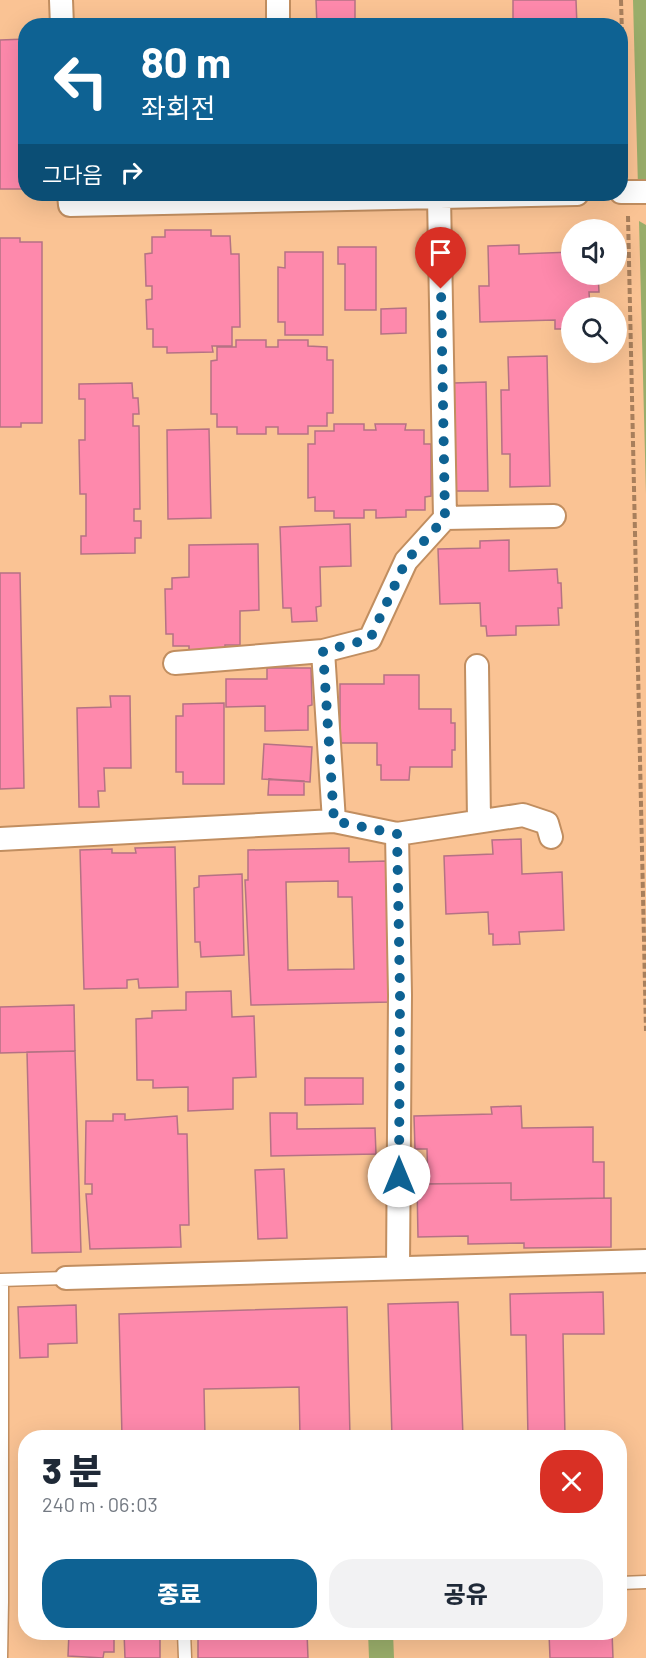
<!DOCTYPE html>
<html lang="ko">
<meta charset="utf-8">
<style>
:root{--surface:#fff;--page:#f2f2f3;--text:#1f2937;--muted:#747a83;--accent:#0e6293}
body{margin:0;font-family:Barlow,"Noto Sans KR",sans-serif;background:var(--page);color:var(--text);height:100vh;display:flex;flex-direction:column;font-size:22px;white-space:nowrap}
*{box-sizing:border-box;margin:0}
p{font-size:20px;color:var(--muted)}
.icon{flex:none;width:33px;height:33px;fill:none;stroke:currentColor;stroke-width:2;stroke-linecap:round;stroke-linejoin:round}
.map{position:relative;flex:1;overflow:hidden}
.sheet{position:absolute;left:18px;top:1430px;width:609px;height:210px;display:flex;flex-direction:column;background:var(--surface);border-radius:24px;box-shadow:0 6px 24px #0002}
.sheet>*{flex:none}
.top-card{position:absolute;left:18px;top:18px;width:610px;height:183px;border-radius:24px;box-shadow:0 6px 24px #0002;background:#0e6293;color:#fff;overflow:hidden}
.buttons{position:absolute;left:561px;top:219px;display:grid;gap:12px}
.buttons a{display:grid;place-items:center;width:66px;height:66px;border-radius:50%;background:var(--surface);box-shadow:0 6px 24px #0002;font-size:30px}
.pin{position:absolute;display:grid;place-items:center;width:51px;height:51px;color:#fff;margin:-62px -26px;border-radius:50% 50% 50% 0;rotate:-45deg;box-shadow:0 0 6px #0007}
.pin .icon{rotate:45deg}
.me{position:absolute;width:66px;margin:-33px;rotate:0deg;stroke-linejoin:round;filter:drop-shadow(0 0 4px #0008)}
.turn{display:flex;align-items:center;gap:21px;height:126px;padding:0 24px;font-size:27px}
.turn .icon{width:78px;height:78px;stroke-width:2.5}
.turn b{display:block;font-size:42px;line-height:51px}
.then{display:flex;align-items:center;height:57px;padding:0 24px;background:#0003;gap:12px;font-size:22px}
.round{display:grid;place-items:center;flex:none;width:63px;height:63px;border-radius:24px;background:var(--page)}
.head{display:flex;align-items:center;justify-content:space-between;height:102px;padding:0 24px}
h1{font-size:36px;font-weight:800;line-height:45px}
.cta{display:flex;gap:12px;margin-top:auto;padding:12px 24px}
.cta a{flex:1;height:69px;border-radius:24px;background:var(--accent);color:#fff;font-size:24px;font-weight:800;line-height:69px;text-align:center}
.cta a+a{background:var(--page);color:var(--text)}
.map>svg:first-child{display:block}
.green{fill:#99ad6a}
.building{fill:#fe89ac;stroke:#b57284;stroke-width:1.5;fill-rule:evenodd}
.lines{fill:none;stroke-linecap:round;stroke-linejoin:round}
.lane-casing{stroke:#c18e60;stroke-width:15}
.street-casing{stroke:#c18e60;stroke-width:26}
.path{stroke:#a87f5c;stroke-width:4;stroke-dasharray:6 3;stroke-linecap:butt}
.lane{stroke:#fff;stroke-width:12}
.street{stroke:#fff;stroke-width:22}
.route{stroke:#0e6293;stroke-width:10;stroke-dasharray:0 18}
</style>
<div class="map">
<svg width="646" height="1658" viewBox="0 0 646 1658">
<rect width="100%" height="100%" fill="#fac394"/>
<!-- green -->
<path class="green" d="M633,0H646V182L638,187Z
M639,221L646,225V494Z
M368,1632H393L394,1658H369Z"/>
<!-- building -->
<path class="building" d="M316,0H355V26H317Z
M513,0H576L577,26H513Z
M26,39V189H0V40Z
M165,230H211V236H230L231,254H239L240,327H232V346H212L213,352L167,353V347H153V329H147L146,300L152,299V286H146L145,254L152,253V237H165Z
M0,238H20V242H42V423H21V427H0Z
M519,245V254L572,252V274H598L599,292H589L590,308H572V329H555V320L480,322L479,286H489L488,246Z
M338,247H376V310H345V264H338Z
M285,252H323V335H285V322H278V267L285,268Z
M406,308V333L381,334V309Z
M236,340H266V347H278V340H308V346L327,347V360H333V413H327V426H308V434H278V427H266V434H237V427H217V414H211V361L217,360V347H236Z
M547,356L550,486L510,487V454H502L501,390H509L508,357Z
M486,382L488,491H456L454,383Z
M132,383L133,398H138L139,414H133V426H139L140,509H134V521H141V538H135V553L81,554V536H86V494H80L79,440H85V399H79V384Z
M334,424H364V430H376L375,424H406L405,430H424V444H431V496L425,497V510H406V517L376,518V510H364V518H334V511H315V497L308,498V444H315V431H334Z
M209,429L211,518L168,519L167,430Z
M350,524L351,566L320,567L321,606L316,607L317,621L292,622L291,608H283L280,527Z
M509,540V571L557,569L558,583H561L562,608H558L559,625L516,626V635L487,636L486,626H481L480,603L440,604L438,549L480,548V541Z
M258,544L259,610L240,611V645H225V651L189,652V646H173V634H166L165,589H172V578L189,577V545Z
M0,573H20L24,788L0,789Z
M267,668H311L312,705L308,706V730L265,731V706L226,707V679H267Z
M384,675H419V709H451V723H455V750H452V767H410L409,780H381V765H377V743H340V684H384Z
M110,696H130L131,768H104L105,791H98L99,807H79L77,708L111,707Z
M224,703V784H183V772H176V716H183V704Z
M264,744L312,747L310,782L262,779Z
M269,779L304,781V795H268Z
M521,839L522,874L562,872L564,930L519,932L520,944L493,945V934H489L488,912L446,914L444,856L493,854L492,840Z
M175,847L178,987L139,988L138,979L127,980V988L84,989L80,850L112,849V853H136L135,848Z
M349,848V862L387,861L390,1002L251,1005L245,880H248V850ZM338,881V897H352L354,969L288,970L286,882Z
M242,874L244,955L201,957L200,942H195L194,888L199,887V876Z
M231,991L232,1017L254,1016L256,1077L233,1078V1109L188,1111V1087L153,1088V1080H137L136,1019L152,1018V1011L186,1010V992Z
M74,1005L75,1051L0,1053V1007Z
M75,1051L81,1252L32,1253L27,1052Z
M305,1078H363V1104L305,1105Z
M521,1106L522,1128L593,1127V1162H604V1198L511,1200V1183L428,1184L427,1149H415L414,1116L492,1114L491,1107Z
M270,1113H297V1129L375,1128L376,1154L271,1156Z
M113,1114H125V1120L177,1116L178,1134H187L189,1225H180L181,1247L90,1249L86,1194H92V1184H85L86,1121H113Z
M284,1169L287,1238L258,1239L255,1170Z
M511,1183V1200L611,1198V1247L524,1248V1243L468,1244V1236L418,1237L417,1184Z
M603,1292L604,1334H563L565,1437H528L526,1335H511L510,1294Z
M458,1302L463,1437H392L388,1304Z
M76,1305L77,1343L48,1344V1357L20,1358L18,1307Z
M347,1307L350,1437H300L299,1387L204,1389L205,1437H122L119,1314Z
M69,1632H114V1652H104L103,1658L68,1656Z
M124,1632H160V1658H125Z
M198,1632H307L308,1658H198Z
M612,1632L613,1658H550L549,1633Z"/>
<g class="lines">
<!-- lane casing -->
<g class="lane-casing">
<path id="lane" d="M0,1280L66,1278
M620,1583L646,1582
M0,1602H2V1280
M184,1632L185,1658
M1,1658L2,1602"/>
</g>
<!-- street casing -->
<g class="street-casing">
<path id="street" d="M61,0L62,26
M278,0V26
M621,192H646
M69,194L70,205L577,194
M439,197L445,518
M323,651L334,821
M175,663L323,651L370,639L406,561L445,518L554,516
M477,666L479,821
M397,834L400,995L398,1267
M0,839L334,821L397,834L523,815L547,823L551,837
M66,1278L646,1261"/>
</g>
<!-- path -->
<path class="path" d="M621,0L626,167
M628,216L646,1031"/>
<!-- lane -->
<use href="#lane" class="lane"/>
<!-- street -->
<use href="#street" class="street"/>
</g>
<g class="lines">
<!-- route -->
<path class="route" d="M399,1176L400,994L397,834L334,821L323,651L370,639L406,561L445,518L441,289"/>
</g>
</svg>
<div class="buttons">
<a><svg class="icon" aria-label="sound" viewBox="0 0 24 24"><path d="M4 9h4l5-4v14l-5-4H4zM17 9q2 3 0 6"/></svg></a>
<a><svg class="icon" aria-label="search" viewBox="0 0 24 24"><circle cx="10" cy="10" r="6"/><path d="M15 15l6 6"/></svg></a>
</div>
<div class="pin" style="left:441px;top:289px;background:#d93025"><svg class="icon" aria-label="arrive" viewBox="0 0 24 24"><path d="M6 21V4h12l-3 4 3 4H6"/></svg></div>
<svg class="me" style="left:399px;top:1176px" viewBox="-20 -20 40 40"><circle r="19" fill="#fff"/><path d="M0-13L10 11 0 6-10 11z" fill="#0e6293"/></svg>
<div class="top-card">
<div class="turn"><svg class="icon" aria-label="left" viewBox="0 0 24 24"><path d="M17 20v-9H6M10 6l-5 5 5 5"/></svg><div><b>80 m</b>좌회전</div></div>
<div class="then">그다음<svg class="icon" aria-label="right" viewBox="0 0 24 24"><path d="M7 20v-9h11M14 6l5 5-5 5"/></svg></div>
</div>
<section class="sheet">
<div class="head"><div><h1>3 분</h1><p>240 m · 06:03</p></div><a class="round" style="background:#d93025;color:#fff"><svg class="icon" aria-label="close" viewBox="0 0 24 24"><path d="M6 6l12 12M18 6L6 18"/></svg></a></div>
<div class="cta"><a>종료</a><a>공유</a></div>
</section>
</div>
